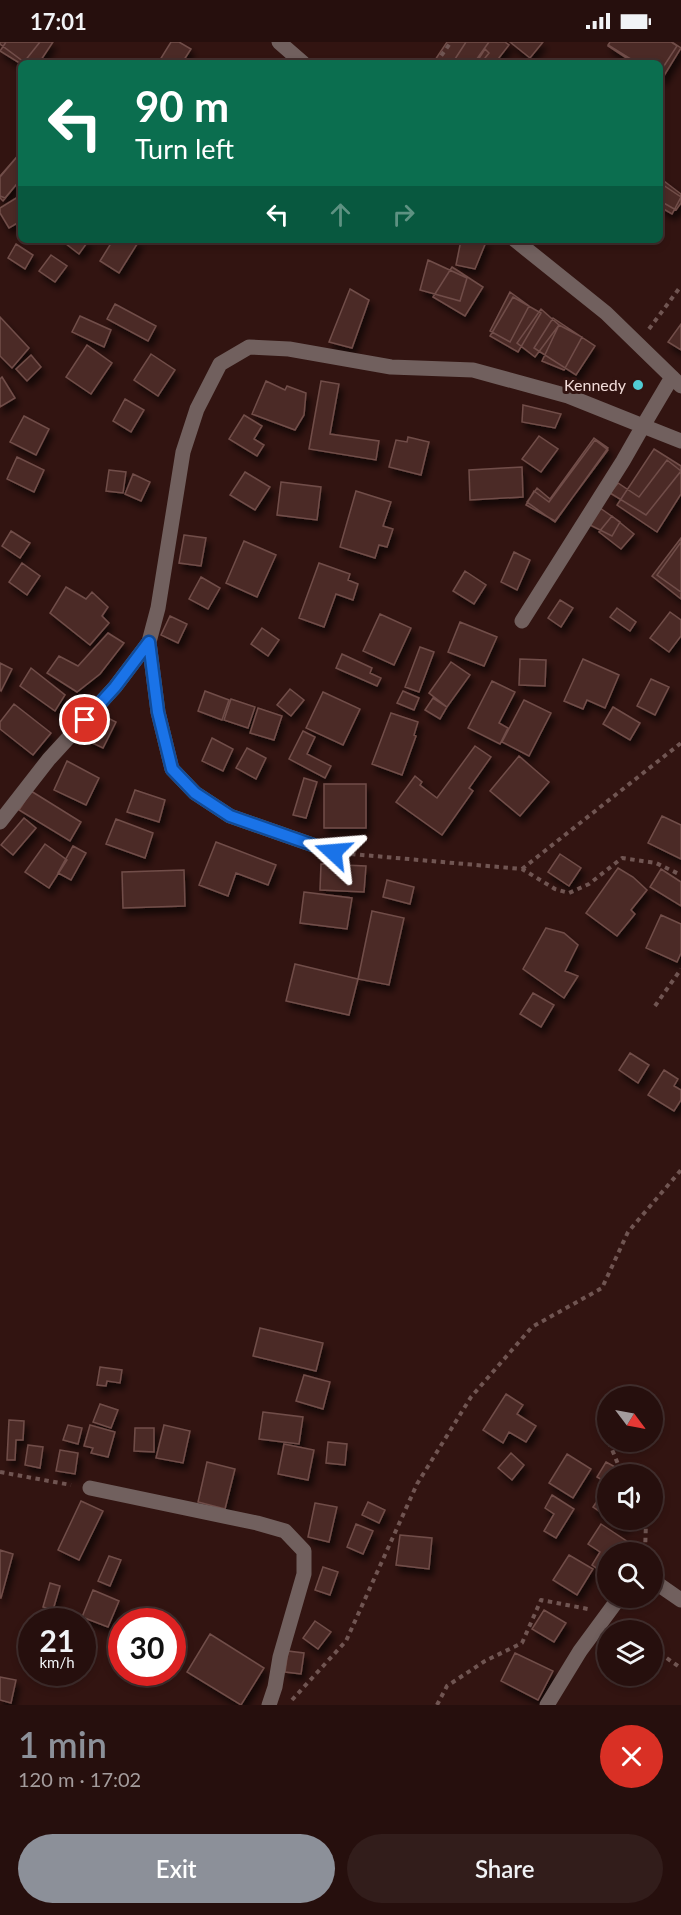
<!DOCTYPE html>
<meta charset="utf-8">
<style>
:root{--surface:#260f0d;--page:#321d1b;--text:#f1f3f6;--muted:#a49c9d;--line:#422f2e;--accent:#8c9099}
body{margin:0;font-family:Lato,sans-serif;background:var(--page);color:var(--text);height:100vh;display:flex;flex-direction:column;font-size:22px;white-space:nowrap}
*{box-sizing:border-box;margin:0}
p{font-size:20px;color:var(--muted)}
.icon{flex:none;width:33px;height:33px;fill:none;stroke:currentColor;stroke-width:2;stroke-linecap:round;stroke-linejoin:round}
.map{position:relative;height:1663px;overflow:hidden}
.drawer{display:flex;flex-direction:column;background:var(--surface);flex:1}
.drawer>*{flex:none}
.guide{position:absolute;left:18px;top:18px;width:645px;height:183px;border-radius:9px;box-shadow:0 3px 9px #0003,0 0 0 2px var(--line);background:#0b6e4f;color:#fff;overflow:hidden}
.needle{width:39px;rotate:122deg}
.controls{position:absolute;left:597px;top:1344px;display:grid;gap:12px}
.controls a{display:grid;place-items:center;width:66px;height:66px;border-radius:50%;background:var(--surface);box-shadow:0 3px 9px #0003,0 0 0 2px var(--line);font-size:30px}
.speed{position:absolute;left:18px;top:1566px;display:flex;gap:12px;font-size:30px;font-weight:700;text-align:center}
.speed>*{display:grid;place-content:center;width:78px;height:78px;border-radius:50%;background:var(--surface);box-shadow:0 3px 9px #0003,0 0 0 2px var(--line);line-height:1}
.speed small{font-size:15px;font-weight:400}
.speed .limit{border:9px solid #d22;background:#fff;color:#111}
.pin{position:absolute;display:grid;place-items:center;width:51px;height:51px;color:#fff;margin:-26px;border:3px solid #fff;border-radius:50%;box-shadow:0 2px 6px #0007}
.me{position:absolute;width:66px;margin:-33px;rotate:289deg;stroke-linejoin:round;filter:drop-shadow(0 0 4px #0008)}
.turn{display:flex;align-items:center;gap:21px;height:126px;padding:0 18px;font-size:27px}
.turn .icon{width:78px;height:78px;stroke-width:2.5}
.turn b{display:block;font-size:42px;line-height:51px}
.lanes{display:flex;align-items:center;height:57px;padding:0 18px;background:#0003;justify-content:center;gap:30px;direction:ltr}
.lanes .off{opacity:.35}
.round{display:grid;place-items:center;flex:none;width:63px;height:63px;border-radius:32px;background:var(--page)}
.head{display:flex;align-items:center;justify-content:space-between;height:102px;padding:0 18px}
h1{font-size:36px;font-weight:600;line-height:45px;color:var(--accent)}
.primary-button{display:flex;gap:12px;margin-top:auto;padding:12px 18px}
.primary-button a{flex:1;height:69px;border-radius:36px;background:var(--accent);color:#fff;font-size:24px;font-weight:600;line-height:69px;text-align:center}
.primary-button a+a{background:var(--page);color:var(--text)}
.status{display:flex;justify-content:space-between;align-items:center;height:42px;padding:0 30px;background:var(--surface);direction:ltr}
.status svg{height:16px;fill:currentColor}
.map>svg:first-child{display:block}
.building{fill:#4c2b28;stroke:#714e49;stroke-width:1.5;filter:url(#shadow)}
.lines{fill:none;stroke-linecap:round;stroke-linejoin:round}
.path{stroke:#705552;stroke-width:4;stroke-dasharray:4.5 4.5;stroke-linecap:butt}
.street{stroke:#71605e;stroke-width:15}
.route-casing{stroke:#114b97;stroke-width:15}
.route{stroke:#1a73e8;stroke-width:10}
.poi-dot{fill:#51ccd4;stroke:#321411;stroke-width:2}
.labels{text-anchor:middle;stroke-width:6;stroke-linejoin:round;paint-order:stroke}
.poi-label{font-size:16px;fill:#f1dbd8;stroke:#321411;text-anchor:end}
</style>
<div class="status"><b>17:01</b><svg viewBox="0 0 49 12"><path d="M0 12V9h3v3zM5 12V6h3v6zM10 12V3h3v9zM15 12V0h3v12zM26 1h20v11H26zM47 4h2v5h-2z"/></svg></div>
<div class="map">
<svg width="681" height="1663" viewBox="0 0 681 1663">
<defs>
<filter id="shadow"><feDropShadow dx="3.5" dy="6" stdDeviation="3" flood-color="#0009"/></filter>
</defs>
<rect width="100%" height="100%" fill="#321411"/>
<!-- building -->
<path class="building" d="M0,0H40L24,20L0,2Z
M6,0H53L39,21L21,22L0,9Z
M171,0H179L191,7L182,21H158Z
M447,0H489L474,21H433Z
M466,0H505L509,3L495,21H462L455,17Z
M510,0H543L530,16Z
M610,0H671L677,4L660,30V21H634L608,4Z
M610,0H672L681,6L662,37L660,35V21H637L608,3Z
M485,7L489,11L481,21H476Z
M21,110V137L3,159L0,156V135Z
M21,110V137L5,156L0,154V134Z
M660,136L681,152V161L676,168L660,159Z
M660,141L681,155L672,172L660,165Z
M21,153V179L9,186L0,171V166Z
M61,198H89L79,212Z
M113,198L139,199L119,231L100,219Z
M461,198H482L486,200L475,227L456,223Z
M16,202L33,213L25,227L8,216Z
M51,213L67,224L55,240L39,229Z
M428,218L467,236L460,259L420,248Z
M452,225L483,245L465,274L433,255Z
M350,247L369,258L352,306L329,300Z
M510,250L529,264L510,300L490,289Z
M513,255L541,271L518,310L490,294Z
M115,262L156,284L148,299L107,277Z
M541,267L559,283L535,315L517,301Z
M80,274L111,288L104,305L72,290Z
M0,275L29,306L12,326L0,314Z
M553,276L595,304L576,333L534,306Z
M681,282V308L668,300Z
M559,283L582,295L564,328L542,319Z
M87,303L112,321L91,352L66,335Z
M151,312L175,328L158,354L134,338Z
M31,313L41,325L27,339L16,327Z
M2,335L15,356L0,365V337Z
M266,339L285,348L287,344L306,351L304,373L295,388L252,372Z
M321,339L339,342L330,392L379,399L376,418L309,407Z
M125,357L144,368L131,390L113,379Z
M523,363L561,372L555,386L522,380Z
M244,373L262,384L254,397L264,403L257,414L229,397Z
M24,374L49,387L36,413L10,400Z
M539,394L558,407L541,430L522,417Z
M408,395L429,400L421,433L389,425L396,398L407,400Z
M594,396L608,406L555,480L527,460L537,446L550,457Z
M595,398L608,408L555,479L526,463L534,449L549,460Z
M654,407L681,424V452L657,490L617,463Z
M17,415L44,428L34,450L7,437Z
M667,418L681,429L646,473L610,451L618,441L639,455Z
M522,425L523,455L470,458L469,428Z
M109,428L126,430L123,451L106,449Z
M245,430L270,445L255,468L230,453Z
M133,432L150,440L141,459L125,452Z
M281,440L321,445L317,478L277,473Z
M356,449L391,460L383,484L393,487L387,505L379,503L375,516L340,505Z
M600,466L620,480L612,494L586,481Z
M612,474L634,492L621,507L599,490Z
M11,489L30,501L20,516L2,504Z
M184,493L206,496L201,524L179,521Z
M681,496V557L652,534Z
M244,499L276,513L257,555L226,541Z
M681,500V550L657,533Z
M514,510L530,518L517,548L501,540Z
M22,521L40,534L27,553L9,540Z
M319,521L350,532L348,538L358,542L353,558L336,552L324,585L299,576Z
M465,529L486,543L474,562L453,549Z
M201,535L220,546L208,567L189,557Z
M66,545L86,557L92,550L108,565L102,574L109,581L90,603L50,571Z
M560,558L573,566L561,585L548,576Z
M617,566L636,580L630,589L610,575Z
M670,570L681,578V594L669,610L650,596Z
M380,572L411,586L394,623L363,609Z
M170,574L187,582L178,601L161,593Z
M460,580L497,595L484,624L448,610Z
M262,586L279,598L268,614L251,602Z
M108,591L124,601L100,632L77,650L47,631L59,614L78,624Z
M420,605L434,610L419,650L405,645Z
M342,612L372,626L370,631L381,636L377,644L336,626Z
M520,617L546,618L545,644L519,643Z
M583,617L619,633L605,666L587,658L583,667L564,659Z
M451,620L470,633L447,665L429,651Z
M0,621L12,627L1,649L0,648Z
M31,626L65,653L55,669L20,644Z
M651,637L669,645L655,673L637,664Z
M492,639L515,650L499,681L508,686L500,702L468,686Z
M290,647L304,658L291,674L277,663Z
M205,649L229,658L222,678L198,669Z
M403,649L419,656L414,668L397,661Z
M323,650L360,667L343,703L306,686Z
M433,656L447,665L440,677L425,668Z
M231,657L255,665L248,686L224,678Z
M524,658L551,671L529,714L502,700Z
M14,662L51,691L33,713L0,687V680Z
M613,665L640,681L630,698L603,682Z
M258,666L282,674L274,698L250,691Z
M391,671L418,680L414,693L416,694L402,733L372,722Z
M100,672L116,680L103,706L88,699Z
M303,689L315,695L307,712L331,724L325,736L289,717Z
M212,696L233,707L223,729L202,719Z
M475,704L491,715L469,746L473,749L442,793L396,760L415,734L422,740L420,743L437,756Z
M247,706L266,716L256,737L236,726Z
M519,714L549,740L520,774L490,749Z
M67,719L99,736L86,763L54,748Z
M304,736L317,740L306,776L293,773Z
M324,742H366V786H324Z
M135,748L165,758L159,780L127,770Z
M31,749L81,780L70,799L19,768Z
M662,774L681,783V817L648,801Z
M24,776L36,786L13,813L1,803Z
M116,777L153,791L145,816L106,802Z
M216,800L276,823L268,843L236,831L228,854L199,843Z
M45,802L67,818L49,846L25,830Z
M73,804L86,811L71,838L58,831Z
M560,812L581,826L569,844L548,830Z
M321,822L366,824L364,850L320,848Z
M618,826L633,835L647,848L631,868L635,872L617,894L586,871Z
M661,827L681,840V864L650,845Z
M184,828L185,864L123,866L122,830Z
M387,838L414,845L410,862L383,855Z
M304,850L352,856L347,887L300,881Z
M372,869L404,876L389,943L358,937Z
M661,873L681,882V911L677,920L646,906Z
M546,886L564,891L578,903L565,929L578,934L564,956L523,927Z
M295,922L358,937L349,973L286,959Z
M533,951L554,963L541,985L520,972Z
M630,1011L649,1023L638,1041L619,1028Z
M664,1028L678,1037L674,1044L681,1048V1058L674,1069L648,1053Z
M260,1286L323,1301L316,1329L253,1314Z
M100,1325L122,1328L120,1341L107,1339L106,1344L97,1343Z
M304,1333L330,1340L323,1367L296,1359Z
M506,1352L523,1363L517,1372L536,1384L526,1400L509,1390L503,1401L483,1388Z
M100,1362L118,1368L111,1386L93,1380Z
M263,1370L303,1375L299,1402L259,1397Z
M9,1378L24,1379L23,1398H16L15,1418H7Z
M68,1383L82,1386L78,1402L63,1398Z
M90,1383L115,1390L108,1415L91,1411L93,1406L84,1404Z
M164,1383L190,1389L183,1421L156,1416Z
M135,1386H154V1410L134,1409Z
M328,1400L347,1402L345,1423L326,1421Z
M284,1402L314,1408L308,1438L278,1432Z
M28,1403L43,1405L40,1426L25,1423Z
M60,1408L78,1411L75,1432L56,1429Z
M511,1411L524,1423L512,1438L498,1426Z
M567,1412L591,1427L573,1456L549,1441Z
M207,1420L235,1427L225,1467L198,1460Z
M606,1420L617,1426L613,1432H608L607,1441L597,1435Z
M606,1446L608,1448V1475L593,1465Z
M552,1453L574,1467L556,1496L544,1489L554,1472L545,1466Z
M81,1459L103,1469L79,1518L58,1508Z
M368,1460L385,1468L379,1481L362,1473Z
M315,1461L337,1465L329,1500L308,1495Z
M611,1478H628L623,1486Z
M356,1482L373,1489L363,1512L347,1505Z
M601,1482L631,1502L625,1510H608V1534L592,1523L600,1510L588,1502Z
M400,1493L432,1496L429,1527L396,1523Z
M0,1508L13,1512L1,1556H0Z
M569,1513L593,1527L577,1553L553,1538Z
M109,1514L121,1518L110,1544L98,1539Z
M323,1525L338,1530L330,1553L315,1548Z
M50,1541L60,1544L53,1568L43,1565Z
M93,1548L119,1559L108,1585L82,1575Z
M544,1568L566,1581L554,1600L532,1587Z
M315,1579L331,1590L318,1607L303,1596Z
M210,1592L264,1626L241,1663L187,1630Z
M288,1609L304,1611L301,1632L285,1630Z
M515,1611L553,1629L538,1658L501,1639Z
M0,1635L16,1638L11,1661L0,1658Z"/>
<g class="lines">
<!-- path -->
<path class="path" d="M436,21L451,0
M649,287L681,244
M351,812L522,827L555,847L569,851L589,842L622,816L656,821L681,833
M522,827L681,701
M655,964L681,927
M600,1377L608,1396
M609,1400L622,1432
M0,1430L71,1443
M645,1478L646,1480L645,1510
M622,1581L631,1588
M652,1606L681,1626
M292,1658L346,1599L417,1442L471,1355L532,1285L602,1246L628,1190L681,1128
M437,1663L447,1644L485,1619L522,1601L541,1558L588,1567"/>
<!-- street -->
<path class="street" d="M279,0L303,21
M515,198L606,271L681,344
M522,579L623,419L643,384L681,399
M149,600L158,670L172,727L195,751L230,774L333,810
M0,780L49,717L115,645L149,600L158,566L183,410L197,367L220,322L249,305L289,307L391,325L473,328L568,354L643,384L672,335
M90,1446L257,1481L285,1489L304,1509V1532L280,1615L275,1645L269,1663
M652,1538L681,1558
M547,1663L580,1609L619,1556"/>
</g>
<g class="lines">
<!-- route casing -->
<g class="route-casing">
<path id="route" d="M85,678L115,645L149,600L158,670L172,727L195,751L230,774L333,810"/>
</g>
<!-- route -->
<use href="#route" class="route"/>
</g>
<!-- markers -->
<circle class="poi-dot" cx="638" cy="343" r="6"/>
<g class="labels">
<!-- poi labels -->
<g class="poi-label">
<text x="626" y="349">Kennedy</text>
</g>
</g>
</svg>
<div class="controls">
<a><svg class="needle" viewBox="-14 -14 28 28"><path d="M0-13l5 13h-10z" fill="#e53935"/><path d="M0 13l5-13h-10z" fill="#a49c9d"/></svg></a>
<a><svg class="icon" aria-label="sound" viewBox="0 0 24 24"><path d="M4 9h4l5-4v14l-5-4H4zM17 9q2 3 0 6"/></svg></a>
<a><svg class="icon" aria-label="search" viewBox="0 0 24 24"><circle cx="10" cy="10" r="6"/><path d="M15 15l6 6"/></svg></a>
<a><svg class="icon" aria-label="layers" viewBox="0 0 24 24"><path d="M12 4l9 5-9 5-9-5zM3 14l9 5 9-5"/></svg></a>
</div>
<div class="speed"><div>21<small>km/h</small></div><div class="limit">30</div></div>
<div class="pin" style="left:85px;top:678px;background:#d93025"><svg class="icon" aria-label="arrive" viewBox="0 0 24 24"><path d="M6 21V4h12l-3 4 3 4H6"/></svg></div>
<svg class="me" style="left:333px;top:810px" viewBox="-20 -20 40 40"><path d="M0-17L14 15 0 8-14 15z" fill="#1a73e8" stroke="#fff" stroke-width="4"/></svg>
<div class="guide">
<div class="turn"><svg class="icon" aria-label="left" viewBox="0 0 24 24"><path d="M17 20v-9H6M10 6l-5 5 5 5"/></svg><div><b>90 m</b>Turn left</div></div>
<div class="lanes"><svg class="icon" aria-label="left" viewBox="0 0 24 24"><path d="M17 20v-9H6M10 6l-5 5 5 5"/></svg><svg class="icon off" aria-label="ahead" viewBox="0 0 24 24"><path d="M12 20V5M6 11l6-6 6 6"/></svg><svg class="icon off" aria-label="right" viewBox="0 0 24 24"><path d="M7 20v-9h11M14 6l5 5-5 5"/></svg></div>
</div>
</div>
<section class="drawer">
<div class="head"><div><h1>1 min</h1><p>120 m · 17:02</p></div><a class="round" style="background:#d93025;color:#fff"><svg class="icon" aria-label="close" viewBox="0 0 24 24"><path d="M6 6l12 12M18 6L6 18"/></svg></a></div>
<div class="primary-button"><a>Exit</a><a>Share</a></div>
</section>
